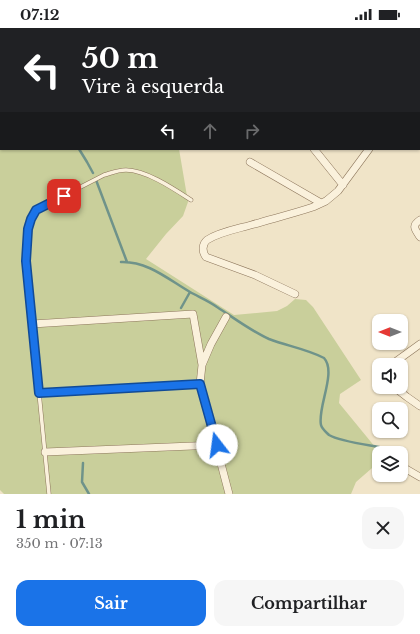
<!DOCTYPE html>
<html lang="pt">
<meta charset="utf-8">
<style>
:root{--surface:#fff;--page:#f6f6f6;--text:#202124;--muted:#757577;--accent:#1a73e8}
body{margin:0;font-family:"Libre Baskerville",serif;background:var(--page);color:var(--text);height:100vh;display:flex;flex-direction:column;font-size:15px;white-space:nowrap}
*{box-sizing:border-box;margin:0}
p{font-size:13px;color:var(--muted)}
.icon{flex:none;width:22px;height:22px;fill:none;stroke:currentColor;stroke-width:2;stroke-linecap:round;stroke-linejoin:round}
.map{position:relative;height:466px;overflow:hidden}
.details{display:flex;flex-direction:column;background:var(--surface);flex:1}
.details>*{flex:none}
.top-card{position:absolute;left:0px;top:0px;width:420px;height:122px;box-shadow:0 1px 3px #0004;background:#202124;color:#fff;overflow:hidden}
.needle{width:26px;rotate:270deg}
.fabs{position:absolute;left:372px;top:286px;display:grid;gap:8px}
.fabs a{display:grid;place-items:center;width:36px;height:36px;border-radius:8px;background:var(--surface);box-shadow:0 1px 3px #0004;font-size:20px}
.pin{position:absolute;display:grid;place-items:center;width:34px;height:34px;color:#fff;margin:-17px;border-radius:8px;box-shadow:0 2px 6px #0006}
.me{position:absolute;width:44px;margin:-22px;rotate:345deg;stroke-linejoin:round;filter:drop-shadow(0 0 3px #0008)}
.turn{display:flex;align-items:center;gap:14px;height:84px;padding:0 16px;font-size:18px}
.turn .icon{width:52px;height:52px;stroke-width:2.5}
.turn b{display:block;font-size:28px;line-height:34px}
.lanes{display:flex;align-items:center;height:38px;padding:0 16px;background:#0003;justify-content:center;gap:20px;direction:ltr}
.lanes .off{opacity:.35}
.round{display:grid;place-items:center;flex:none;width:42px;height:42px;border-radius:12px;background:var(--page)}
.headline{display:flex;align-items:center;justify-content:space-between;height:68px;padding:0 16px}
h1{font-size:24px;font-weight:700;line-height:30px}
.button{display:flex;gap:8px;margin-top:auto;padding:8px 16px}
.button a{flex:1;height:46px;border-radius:12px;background:var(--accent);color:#fff;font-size:16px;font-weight:700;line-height:46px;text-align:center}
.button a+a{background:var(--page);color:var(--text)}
.status{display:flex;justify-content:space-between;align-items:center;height:28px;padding:0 20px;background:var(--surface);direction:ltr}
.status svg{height:11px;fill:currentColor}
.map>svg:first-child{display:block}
.green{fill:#c9cf9b}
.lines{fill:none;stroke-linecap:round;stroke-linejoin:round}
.stream{stroke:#6f938a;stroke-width:2.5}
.lane-casing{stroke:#8d765c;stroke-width:4.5}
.street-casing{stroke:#8d765c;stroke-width:8}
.secondary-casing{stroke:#6f573f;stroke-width:11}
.lane{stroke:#faf1dc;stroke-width:3.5}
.street{stroke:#faf1dc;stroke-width:7}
.secondary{stroke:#faf1dc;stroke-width:10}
.route-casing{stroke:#114b97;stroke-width:10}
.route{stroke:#1a73e8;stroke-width:7}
</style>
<div class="status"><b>07:12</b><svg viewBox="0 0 49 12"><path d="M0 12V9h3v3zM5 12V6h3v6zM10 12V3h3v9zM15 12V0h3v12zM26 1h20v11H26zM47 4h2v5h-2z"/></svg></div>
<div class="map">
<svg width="420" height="466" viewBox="0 0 420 466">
<rect width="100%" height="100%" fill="#f0e4c8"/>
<!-- green -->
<path class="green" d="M0,48L1,49V121H179L188,174L183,188L166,206L146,231L234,287L277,283L287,278L295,271L306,272L313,279L361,352L340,366L339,375L380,425H379V434L356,454L351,466H4L0,462Z"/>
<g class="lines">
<!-- stream -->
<path class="stream" d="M0,87L1,86
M79,121L87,134L93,145
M96,152L127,234
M121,234C148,233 169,252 190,264C199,269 209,273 217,279C234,290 251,303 269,311C287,318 307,321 324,330C337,344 317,380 321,397C322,401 326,404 329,407C341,414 370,417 384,420
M181,280L190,264
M83,435L82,454L89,466"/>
<!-- lane casing -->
<g class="lane-casing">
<path id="lane" d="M49,466L26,233L28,201L31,191L36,182L104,147C111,145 118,142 126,142C146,142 174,161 191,172"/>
</g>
<!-- street casing -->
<g class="street-casing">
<path id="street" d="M145,0L146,1
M325,0L326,1
M399,0V1
M160,1L162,0
M419,32L420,33
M0,74L1,73
M314,121L343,157
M250,134L321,175
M420,192C411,198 415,201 420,209
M295,266L255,247L206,229C202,224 202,216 207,212C219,204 237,201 251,197C271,191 292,186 313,179L326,173L338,163L369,121
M226,289L211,316L202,337L200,356L229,466
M32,296L193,286L202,337
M391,337L420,316
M394,359L407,369L420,378
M39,365L200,356
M45,424L217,417
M401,438L420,449"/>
</g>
<!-- secondary casing -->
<g class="secondary-casing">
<path id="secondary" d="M0,1L3,0"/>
</g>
<!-- lane -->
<use href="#lane" class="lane"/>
<!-- street -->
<use href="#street" class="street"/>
<!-- secondary -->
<use href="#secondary" class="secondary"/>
</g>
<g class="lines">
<!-- route casing -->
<g class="route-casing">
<path id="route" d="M64,168L36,182L31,191L28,201L26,233L39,365L200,356L217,417"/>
</g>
<!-- route -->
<use href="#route" class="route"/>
</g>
</svg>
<div class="fabs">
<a><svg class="needle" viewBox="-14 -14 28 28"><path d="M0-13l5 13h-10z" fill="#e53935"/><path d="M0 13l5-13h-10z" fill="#757577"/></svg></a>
<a><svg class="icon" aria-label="sound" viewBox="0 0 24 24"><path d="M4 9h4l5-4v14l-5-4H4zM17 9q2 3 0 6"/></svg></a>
<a><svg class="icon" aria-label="search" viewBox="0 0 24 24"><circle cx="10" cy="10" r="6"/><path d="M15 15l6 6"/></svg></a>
<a><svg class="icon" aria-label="layers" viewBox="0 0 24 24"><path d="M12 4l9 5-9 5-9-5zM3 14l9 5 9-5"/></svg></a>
</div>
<div class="pin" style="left:64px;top:168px;background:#d93025"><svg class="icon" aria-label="arrive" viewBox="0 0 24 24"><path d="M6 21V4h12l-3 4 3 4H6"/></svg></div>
<svg class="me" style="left:217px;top:417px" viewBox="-20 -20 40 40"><circle r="19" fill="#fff"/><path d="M0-13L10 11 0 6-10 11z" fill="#1a73e8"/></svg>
<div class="top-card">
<div class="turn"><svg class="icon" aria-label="left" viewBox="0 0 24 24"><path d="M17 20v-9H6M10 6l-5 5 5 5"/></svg><div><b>50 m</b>Vire à esquerda</div></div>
<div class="lanes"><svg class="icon" aria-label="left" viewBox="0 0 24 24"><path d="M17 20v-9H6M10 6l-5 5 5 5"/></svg><svg class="icon off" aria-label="ahead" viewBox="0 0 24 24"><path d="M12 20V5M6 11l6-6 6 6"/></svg><svg class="icon off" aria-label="right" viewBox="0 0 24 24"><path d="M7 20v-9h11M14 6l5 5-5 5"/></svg></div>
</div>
</div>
<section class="details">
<div class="headline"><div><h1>1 min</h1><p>350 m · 07:13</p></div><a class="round"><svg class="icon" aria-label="close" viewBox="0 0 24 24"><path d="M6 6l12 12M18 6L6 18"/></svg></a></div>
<div class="button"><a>Sair</a><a>Compartilhar</a></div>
</section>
